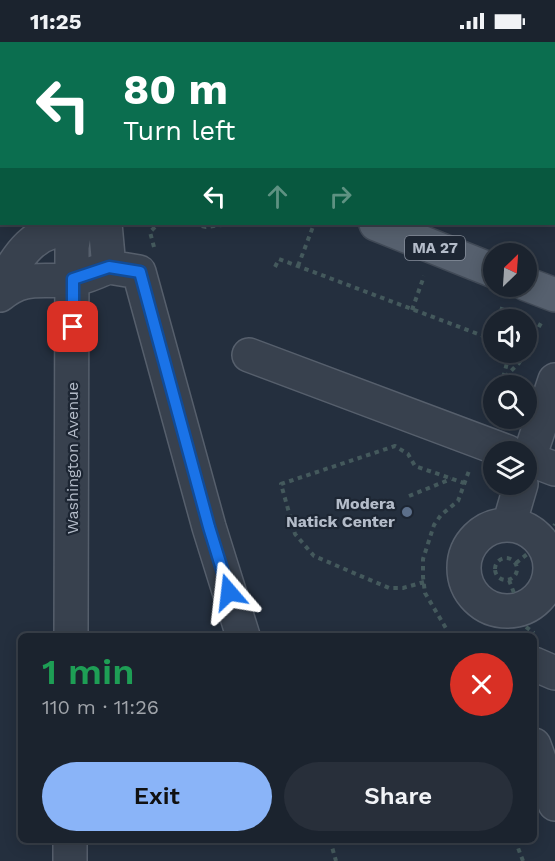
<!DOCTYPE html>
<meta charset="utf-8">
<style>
:root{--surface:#1b232e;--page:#282f3a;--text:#f1f3f6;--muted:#a0a4aa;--line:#39404a;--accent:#8ab4f8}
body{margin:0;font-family:"Work Sans",sans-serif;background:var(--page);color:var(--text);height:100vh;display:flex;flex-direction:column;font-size:22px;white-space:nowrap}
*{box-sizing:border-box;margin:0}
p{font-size:20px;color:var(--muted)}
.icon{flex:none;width:33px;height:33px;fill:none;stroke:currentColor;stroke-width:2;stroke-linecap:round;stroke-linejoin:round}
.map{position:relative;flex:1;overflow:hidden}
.details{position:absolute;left:18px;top:591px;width:519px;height:210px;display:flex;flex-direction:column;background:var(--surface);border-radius:9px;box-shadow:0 3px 15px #0003,0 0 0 2px var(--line)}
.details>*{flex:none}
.guide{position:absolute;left:0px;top:0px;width:555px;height:183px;box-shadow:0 3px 15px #0003,0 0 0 2px var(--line);background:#0b6e4f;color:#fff;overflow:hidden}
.needle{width:39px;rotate:25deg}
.tools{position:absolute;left:483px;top:201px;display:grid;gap:12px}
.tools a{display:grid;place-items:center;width:54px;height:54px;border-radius:50%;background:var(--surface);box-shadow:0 3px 15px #0003,0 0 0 2px var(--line);font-size:30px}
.pin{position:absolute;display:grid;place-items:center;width:51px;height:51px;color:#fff;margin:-26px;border-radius:12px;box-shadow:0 3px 9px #0006}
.me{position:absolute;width:66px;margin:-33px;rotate:343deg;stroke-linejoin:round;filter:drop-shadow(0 0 4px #0008)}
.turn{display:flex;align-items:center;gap:21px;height:126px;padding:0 24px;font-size:27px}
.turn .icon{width:78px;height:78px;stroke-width:2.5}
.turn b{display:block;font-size:42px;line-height:51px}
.lanes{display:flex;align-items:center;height:57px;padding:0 24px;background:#0003;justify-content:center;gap:30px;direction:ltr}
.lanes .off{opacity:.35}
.round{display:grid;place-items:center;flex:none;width:63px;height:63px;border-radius:32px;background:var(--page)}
.head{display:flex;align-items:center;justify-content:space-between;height:102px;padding:0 24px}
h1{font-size:36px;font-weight:600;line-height:45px;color:#1e9e55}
.action{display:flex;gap:12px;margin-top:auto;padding:12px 24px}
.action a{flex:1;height:69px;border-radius:36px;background:var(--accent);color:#111;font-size:24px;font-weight:600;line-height:69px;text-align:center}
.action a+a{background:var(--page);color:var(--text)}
.status{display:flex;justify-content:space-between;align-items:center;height:42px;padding:0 30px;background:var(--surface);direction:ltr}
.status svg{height:16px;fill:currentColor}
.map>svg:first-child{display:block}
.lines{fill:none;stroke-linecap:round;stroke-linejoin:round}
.minor-casing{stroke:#565f6c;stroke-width:36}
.major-casing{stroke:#414a57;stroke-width:36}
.path{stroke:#44595c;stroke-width:4;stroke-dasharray:4.5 4.5;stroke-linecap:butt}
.minor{stroke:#38414e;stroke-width:33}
.major{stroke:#56606e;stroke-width:33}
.route-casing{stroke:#114b97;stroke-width:15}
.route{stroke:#1a73e8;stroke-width:10}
.service-dot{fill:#5c6f8a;stroke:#1d2633;stroke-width:2}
.labels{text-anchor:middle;stroke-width:4.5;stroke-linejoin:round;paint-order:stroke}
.shield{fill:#1d2633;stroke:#878f9c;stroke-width:1.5}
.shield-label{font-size:15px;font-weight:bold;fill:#b4bcc9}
.street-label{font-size:16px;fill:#b4bcc9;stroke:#1d2633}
.poi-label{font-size:16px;font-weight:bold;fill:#b4bcc9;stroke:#1d2633;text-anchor:end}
</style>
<div class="status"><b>11:25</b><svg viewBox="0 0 49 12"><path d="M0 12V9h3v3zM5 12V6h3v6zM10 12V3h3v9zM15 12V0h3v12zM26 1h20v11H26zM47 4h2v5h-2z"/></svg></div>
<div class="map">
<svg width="555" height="819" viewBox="0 0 555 819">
<rect width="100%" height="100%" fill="#242f3e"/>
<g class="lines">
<!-- minor casing -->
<g class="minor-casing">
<path id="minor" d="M446,2L447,0
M109,225L139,230L209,485L243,594
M0,246C18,214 33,186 75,186
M0,253C26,231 44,242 73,237C85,236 97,229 109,225L105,182
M249,313L508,410
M526,416L555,427
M526,425L555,338
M509,483L521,442
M464 526a43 43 0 1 1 86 0a43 43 0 1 1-86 0Z
M71,594L72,205L76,182
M534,622L555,631
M534,703L555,762
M70,798V819"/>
</g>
<!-- major casing -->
<g class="major-casing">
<path id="major" d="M180,0L181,2
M376,182L494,229
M526,242L555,253"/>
</g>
<!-- path -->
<path class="path" d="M92,0V2
M193,182L206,185L229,182
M154,205L150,190L158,182
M298,224L314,182
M275,225L279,217L494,298
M412,268L424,234
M498,278L503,263
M490,297L494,288
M526,309L542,279
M505,335L519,321L526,310
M501,344L509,313L508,310
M409,454L451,437
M551,492L555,482
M495 527a11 11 0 1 1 22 0a11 11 0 1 1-22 0Z
M516,521L531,509
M509,538L514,551
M424,540L403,546H389L314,514L295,492L281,442L395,404L408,412L415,424L464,441
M526,585L534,591
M449,594L447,588L425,551L423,535V517L434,483L441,473L458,459L470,426
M330,798L336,819
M515,798L523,819"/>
<!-- minor -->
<use href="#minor" class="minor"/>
<!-- major -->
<use href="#major" class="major"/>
</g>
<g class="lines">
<!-- route casing -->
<g class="route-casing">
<path id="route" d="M73,285V237L109,225L140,230L209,485L229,550"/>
</g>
<!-- route -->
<use href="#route" class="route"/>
</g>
<!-- markers -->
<circle class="service-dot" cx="407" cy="470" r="6"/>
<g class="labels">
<!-- shield labels -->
<rect class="shield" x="405" y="194" width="60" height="24" rx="4.5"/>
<g class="shield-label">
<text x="435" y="211">MA 27</text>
</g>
<!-- street labels -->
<g class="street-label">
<text transform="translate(72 416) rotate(-90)" y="6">Washington Avenue</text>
</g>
<!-- poi labels -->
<g class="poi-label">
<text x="395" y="467">Modera<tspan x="395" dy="18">Natick Center</tspan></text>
</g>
</g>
</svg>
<div class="tools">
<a><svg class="needle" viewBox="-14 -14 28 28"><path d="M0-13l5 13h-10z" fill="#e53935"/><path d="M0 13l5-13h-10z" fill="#a0a4aa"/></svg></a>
<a><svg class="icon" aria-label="sound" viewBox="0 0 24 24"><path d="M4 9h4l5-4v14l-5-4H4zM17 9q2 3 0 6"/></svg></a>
<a><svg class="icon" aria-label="search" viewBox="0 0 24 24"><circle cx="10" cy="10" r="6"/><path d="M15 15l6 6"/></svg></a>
<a><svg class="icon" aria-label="layers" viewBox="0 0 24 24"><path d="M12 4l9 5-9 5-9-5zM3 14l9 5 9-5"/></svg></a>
</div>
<div class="pin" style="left:73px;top:285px;background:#d93025"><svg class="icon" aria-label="arrive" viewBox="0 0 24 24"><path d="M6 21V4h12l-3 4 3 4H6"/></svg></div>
<svg class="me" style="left:229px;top:550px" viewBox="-20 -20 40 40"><path d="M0-17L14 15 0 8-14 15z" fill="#1a73e8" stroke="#fff" stroke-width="4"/></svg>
<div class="guide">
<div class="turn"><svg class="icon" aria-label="left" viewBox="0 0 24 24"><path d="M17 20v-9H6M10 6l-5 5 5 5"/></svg><div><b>80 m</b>Turn left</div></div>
<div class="lanes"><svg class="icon" aria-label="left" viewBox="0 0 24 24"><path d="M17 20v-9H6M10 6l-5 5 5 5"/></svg><svg class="icon off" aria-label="ahead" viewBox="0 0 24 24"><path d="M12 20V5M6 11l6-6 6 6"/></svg><svg class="icon off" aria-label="right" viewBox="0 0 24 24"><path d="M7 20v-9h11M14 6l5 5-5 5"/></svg></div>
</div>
<section class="details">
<div class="head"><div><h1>1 min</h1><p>110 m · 11:26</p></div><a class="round" style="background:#d93025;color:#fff"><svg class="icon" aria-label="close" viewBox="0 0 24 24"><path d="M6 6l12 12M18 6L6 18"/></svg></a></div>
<div class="action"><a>Exit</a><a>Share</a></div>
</section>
</div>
